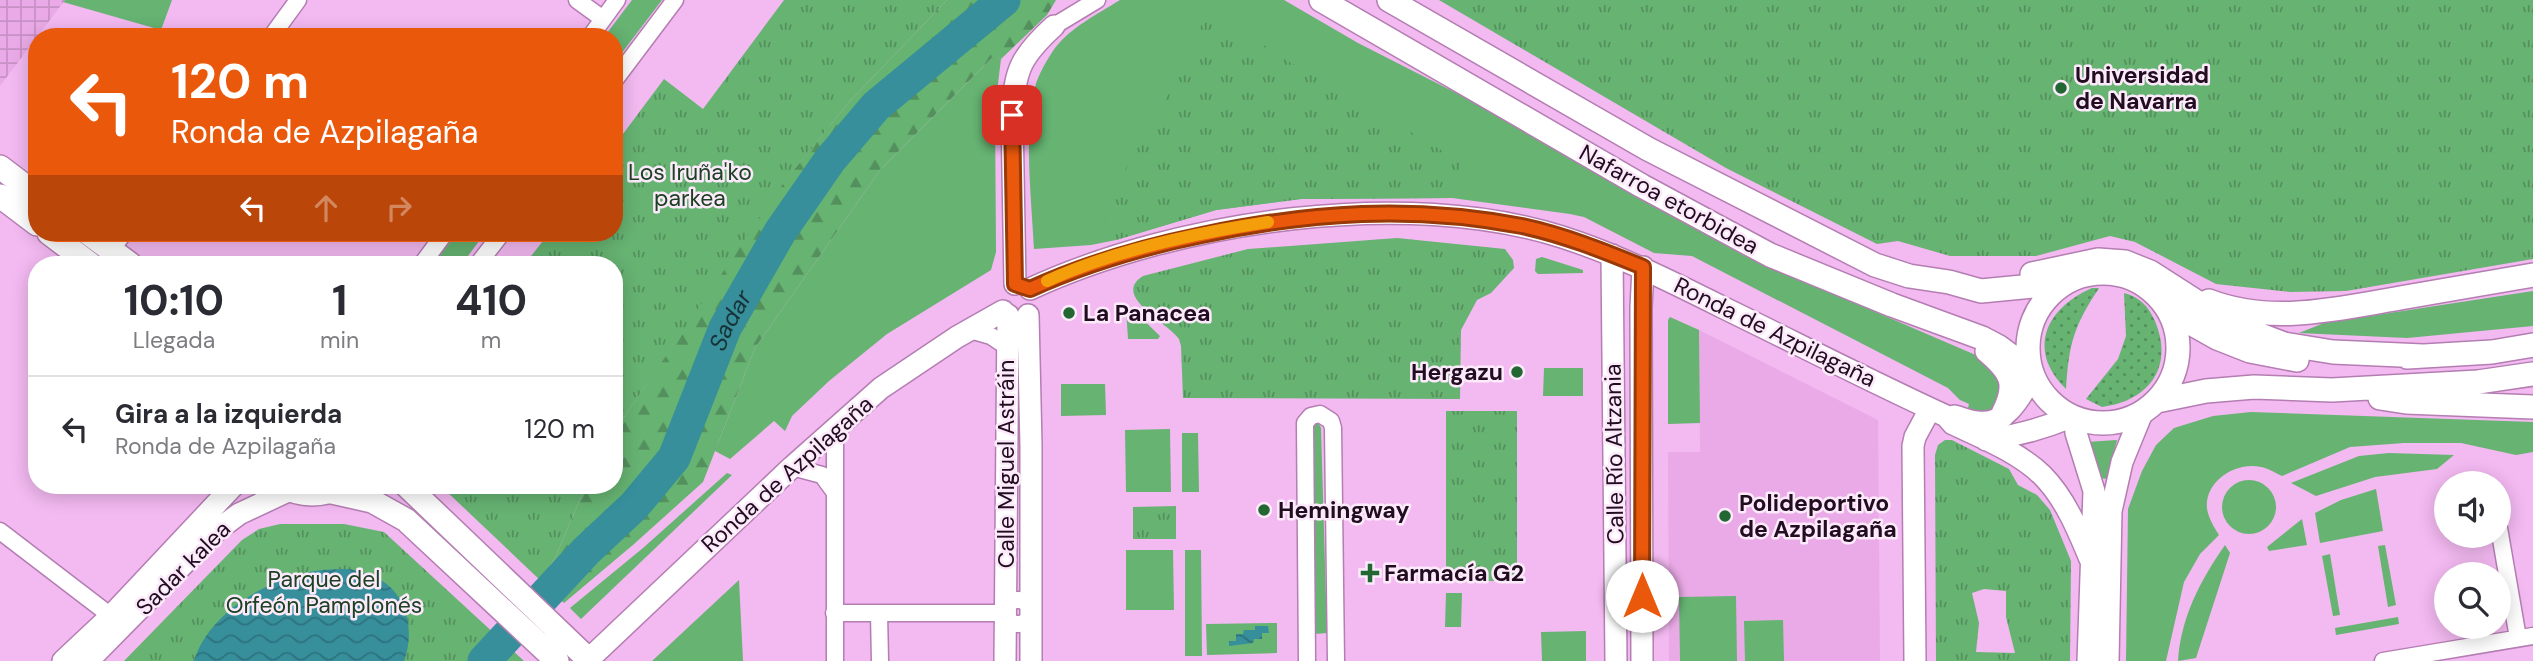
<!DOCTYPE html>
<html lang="es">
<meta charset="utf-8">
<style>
:root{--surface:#fff;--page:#f2f2f3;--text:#2b2b33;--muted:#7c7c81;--line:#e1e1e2}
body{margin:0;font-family:"DM Sans",sans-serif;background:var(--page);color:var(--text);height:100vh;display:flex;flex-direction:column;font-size:26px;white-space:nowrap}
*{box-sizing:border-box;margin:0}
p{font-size:23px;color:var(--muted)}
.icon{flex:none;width:38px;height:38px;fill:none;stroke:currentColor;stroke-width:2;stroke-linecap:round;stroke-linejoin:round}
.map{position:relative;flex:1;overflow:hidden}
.details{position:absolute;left:28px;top:256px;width:595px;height:238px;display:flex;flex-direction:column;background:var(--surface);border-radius:28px;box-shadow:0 4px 18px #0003}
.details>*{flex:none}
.top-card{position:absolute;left:28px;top:28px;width:595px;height:214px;border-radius:28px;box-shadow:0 4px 18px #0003;background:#ea580c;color:#fff;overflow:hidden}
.buttons{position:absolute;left:2434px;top:471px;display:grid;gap:14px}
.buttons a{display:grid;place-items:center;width:77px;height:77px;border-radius:50%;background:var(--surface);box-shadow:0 4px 18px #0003;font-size:35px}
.pin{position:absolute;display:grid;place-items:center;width:60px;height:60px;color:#fff;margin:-30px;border-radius:14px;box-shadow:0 4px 10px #0006}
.me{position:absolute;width:77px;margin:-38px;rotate:0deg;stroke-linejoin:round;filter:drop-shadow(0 0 5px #0008)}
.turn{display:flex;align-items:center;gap:24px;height:147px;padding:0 28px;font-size:32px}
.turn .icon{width:91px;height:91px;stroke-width:2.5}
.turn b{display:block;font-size:49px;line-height:60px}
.lanes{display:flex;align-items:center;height:66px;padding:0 28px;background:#0003;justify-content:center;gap:35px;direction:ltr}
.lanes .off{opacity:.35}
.eta{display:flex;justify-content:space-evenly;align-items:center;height:119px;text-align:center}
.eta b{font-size:42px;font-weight:700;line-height:49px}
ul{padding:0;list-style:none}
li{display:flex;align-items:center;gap:21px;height:105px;padding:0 28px;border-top:2px solid var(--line)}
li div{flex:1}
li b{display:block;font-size:26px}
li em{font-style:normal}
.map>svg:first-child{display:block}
.built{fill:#eaaae7}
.industrial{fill:url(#industrial-grid)}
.grass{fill:#66b372}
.forest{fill:url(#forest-firs)}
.park{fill:url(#park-tufts);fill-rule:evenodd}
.garden{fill:url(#garden-dots)}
.water{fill:url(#water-waves)}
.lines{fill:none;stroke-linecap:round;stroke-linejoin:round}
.river{stroke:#368f9b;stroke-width:33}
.minor-casing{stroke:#b47eb2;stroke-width:19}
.tertiary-casing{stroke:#b47eb2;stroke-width:24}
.secondary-casing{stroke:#b47eb2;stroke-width:26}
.minor{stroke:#fff;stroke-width:16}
.tertiary{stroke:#fff;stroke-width:21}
.secondary{stroke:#fff;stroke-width:23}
.route-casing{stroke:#983908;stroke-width:18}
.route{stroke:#ea580c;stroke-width:12}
.slow{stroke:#f59e0b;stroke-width:12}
.poi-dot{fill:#226632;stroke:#fceafb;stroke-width:2.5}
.labels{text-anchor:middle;stroke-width:5;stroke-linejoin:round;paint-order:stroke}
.poi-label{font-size:23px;font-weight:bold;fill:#210c20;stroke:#fceafb;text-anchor:start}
.park-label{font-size:23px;fill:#1b4122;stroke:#fceafb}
.street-label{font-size:23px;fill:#210c20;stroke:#fceafb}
.water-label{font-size:24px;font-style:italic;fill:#183337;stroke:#fceafb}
</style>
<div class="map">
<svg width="2533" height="661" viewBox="0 0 2533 661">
<defs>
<pattern id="industrial-grid" width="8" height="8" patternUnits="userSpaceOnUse" patternTransform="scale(1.75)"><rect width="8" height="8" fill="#eaaae7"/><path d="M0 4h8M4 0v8" fill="none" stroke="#c891c6"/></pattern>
<pattern id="forest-firs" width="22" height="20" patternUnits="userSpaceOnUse" patternTransform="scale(1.75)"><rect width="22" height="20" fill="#66b372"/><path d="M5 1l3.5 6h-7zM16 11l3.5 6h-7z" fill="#54905d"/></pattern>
<pattern id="park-tufts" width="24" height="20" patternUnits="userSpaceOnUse" patternTransform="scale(1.75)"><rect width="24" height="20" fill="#66b372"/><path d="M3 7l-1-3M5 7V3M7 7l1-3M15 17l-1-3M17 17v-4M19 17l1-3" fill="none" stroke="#54905d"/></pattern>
<pattern id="garden-dots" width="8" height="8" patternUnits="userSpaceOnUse" patternTransform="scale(1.75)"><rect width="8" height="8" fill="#66b372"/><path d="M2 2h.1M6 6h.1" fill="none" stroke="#54905d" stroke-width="1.8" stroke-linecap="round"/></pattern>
<pattern id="water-waves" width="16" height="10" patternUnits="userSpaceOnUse" patternTransform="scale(1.75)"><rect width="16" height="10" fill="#368f9b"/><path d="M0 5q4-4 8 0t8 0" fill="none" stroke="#2d737e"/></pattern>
</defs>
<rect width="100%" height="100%" fill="#f3b9f1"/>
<!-- built -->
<path class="built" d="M1699,330L1878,420L1880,661H1669L1668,452H1700Z"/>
<!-- industrial -->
<path class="industrial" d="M0,0H65L0,86Z"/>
<!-- grass -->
<path class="grass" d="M65,0H172L161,30L63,2Z
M632,0H662L621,54L614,49V37H604Z
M1120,0H1284L1358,43L1523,127L1743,255L1978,356L1997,370L2006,387L1992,411L1977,416L1967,412L1969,404L1960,400L1948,388L1692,256L1654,253L1584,217L1570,214L1452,198L1301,199L1216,210L1116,240L1091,245L1034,249C1032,205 1023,127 1035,87C1038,75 1048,58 1055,48C1071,27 1098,14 1120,0Z
M993,57L1001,59L995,108L996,252L991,270L887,334L829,381L792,416L785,431L774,421L730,459L715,451L755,348L881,169Z
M457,233H485L462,264H433Z
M1542,257L1583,270V273L1538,274L1535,271L1536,259Z
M2533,291V326L2407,338L2299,333L2324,323Z
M1129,306L1160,336L1158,339H1128L1126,308Z
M1670,317L1699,330L1700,423L1668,424V320Z
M1544,368H1583V396H1543Z
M1061,384H1105L1106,415L1061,416Z
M2251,412L2533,422V452L2516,455L2461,443H2404L2350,447L2282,476C2275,473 2268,468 2261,467C2236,461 2204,481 2207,509C2209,519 2214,527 2219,535L2200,554L2184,582L2166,661H2126L2128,509L2142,471L2156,445L2174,428L2213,416Z
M1314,422H1318L1321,428L1327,633L1314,634L1312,424Z
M1170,429L1171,492H1126L1125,430Z
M1198,433L1199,492H1182V433Z
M2117,440L2107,479L2100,478L2086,442Z
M2389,453L2454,455L2437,469L2375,477L2316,496L2291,483L2359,456Z
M727,473L732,475L581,619L570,608L643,548Z
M2222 507a27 27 0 1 1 54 0a27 27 0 1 1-54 0Z
M2376,489L2383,531L2320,543L2315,513L2341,500Z
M2302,519L2307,545L2269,551L2267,547Z
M2225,545L2230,553L2196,658L2178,661C2181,617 2200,581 2225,545Z
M2385,545L2396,605L2388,607L2378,546Z
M1126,550H1173L1174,610H1126Z
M1185,550H1201L1202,656H1185Z
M2330,554L2340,615L2333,616L2322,556Z
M739,580L743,661H652Z
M1446,593H1462L1461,627H1445Z
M1736,596L1737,661H1680L1679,597Z
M2398,617L2399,624L2336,635L2335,628Z
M1783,620L1784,661H1745L1744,621Z
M1277,623V653L1207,655L1206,624Z
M1586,631V661H1542L1541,632Z"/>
<!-- forest -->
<path class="forest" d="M947,0H1056L1047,15L1001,59L992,58L881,169L755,348L703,482L634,544L564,603L541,581L555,558L586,485H614V432L778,189L850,101Z"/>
<!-- park -->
<path class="park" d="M784,0H947L850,101L785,181L614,432V264H525L549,233H614V146L664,79L703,109Z
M1439,0H2533V259L2346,291L2290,292L2216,284L2135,242L2110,236L2036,256H1950L1898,241L1877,244L1726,168Z
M1209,9L1288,61L1462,162L1452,198L1301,199L1216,210L1116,240L1102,231L1124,172L1172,87Z
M1397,238L1505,249L1513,260L1514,268L1491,293L1477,300L1461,330L1460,399L1183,398L1181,346L1179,339C1167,322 1111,296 1143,276L1248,249Z
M1446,411H1517V581H1446Z
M1945,440H1952L2009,469L2018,485L2037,495L2050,510L2071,561L2070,661H1936L1935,455L1938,445ZM1984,589L2006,591V617L2015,653L1976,652L1979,623L1972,593Z
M443,485H586L555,558L541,581L444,489Z
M1176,506V539H1133V507Z
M280,524H344L384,532L524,661H124L242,540L259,529Z"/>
<!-- garden -->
<path class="garden" d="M2092,288H2099C2074,326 2069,343 2066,389C2026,350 2046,308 2092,288Z
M2124,293C2140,297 2148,306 2155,321C2174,366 2150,401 2102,407L2086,399L2118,359L2126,336Z"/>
<!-- water -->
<path class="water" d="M350,569C359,572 369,574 377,578C408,593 415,632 404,661H194C209,611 273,575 323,570C332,569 341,569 350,569Z
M1255,626H1268L1269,633H1262V639H1254L1253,643L1229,646V641H1236V634H1243L1244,630H1255Z"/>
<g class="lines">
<!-- river -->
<path class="river" id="s1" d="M484,661L586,551L634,506L674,458L725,328L780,232L830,160L876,106L1004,0"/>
<!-- minor casing -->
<g class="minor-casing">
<path id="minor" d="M577,0L603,19
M1054,26L1097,0
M271,37L298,0
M590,37L617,0
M614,81L675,0
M111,250L124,233
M422,264L445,233
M478,264L502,233
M970,330L991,336L1006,346
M835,429V661
M792,467L822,475L833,490
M2499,528L2518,638
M0,531L111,616
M1006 612a12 12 0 1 1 24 0a12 12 0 1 1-24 0Z
M834,613H1006
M879,613L880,661
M1307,661L1305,423L1311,416L1320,414L1331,421L1333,428L1336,661
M2383,661L2533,636"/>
</g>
<!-- tertiary casing -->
<g class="tertiary-casing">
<path id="tertiary" d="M1612,255L1616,661
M1015,284L1012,115C1015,70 1020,57 1054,26
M1030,289C1177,221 1406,187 1562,237C1618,255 1670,281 1722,307C1796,343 1870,381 1946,416L1953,424C1983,438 2018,452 2042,475C2065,498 2078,530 2090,559
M1028,315L1031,446V661
M1954,416C1962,418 1969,421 1977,422C2006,426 2020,398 2032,377
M2075,418L2076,433L2094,491L2088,661
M1986,440C2016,436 2042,429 2071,417
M63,661L111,616L234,485
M88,661L216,531L239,514L290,490
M587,661L792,467L881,388L957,337L1003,311
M1005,661L1008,315
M1642,661L1641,308L1643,267
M1915,661L1913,446L1915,437L1930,409
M2108,661L2111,511L2122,462L2142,413"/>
</g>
<!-- secondary casing -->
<g class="secondary-casing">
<path id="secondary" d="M1321,0L1642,186L1770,255L1892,305L1982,338L1999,347L2030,370
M1389,0L1648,149L1875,265L1909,276L1949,282L1981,291L2063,283
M0,167L37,195
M0,196L37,224
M49,233L90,264
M88,233L130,264
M2028 348a75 75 0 1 1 150 0a75 75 0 1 1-150 0Z
M2032,274L2098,260L2125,262L2150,272L2231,324L2284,344L2333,352L2423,356
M2209,301C2271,325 2337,309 2400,298C2444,290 2489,283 2533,275
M2169,311L2217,338L2250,351L2297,360
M1987,351C2013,373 2018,385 2002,416
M2407,357L2492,352L2533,345
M2380,398L2406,402L2533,407
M2157,401L2206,391L2254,387L2332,390L2478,382L2533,374
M280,485C301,497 323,496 344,486
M406,485L590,661
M332,492L372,501L406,520L557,661"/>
</g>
<!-- minor -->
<use href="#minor" class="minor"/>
<!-- tertiary -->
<use href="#tertiary" class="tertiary"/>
<!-- secondary -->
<use href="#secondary" class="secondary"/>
</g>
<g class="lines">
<!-- route casing -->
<g class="route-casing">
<path id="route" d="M1012,115L1015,284L1030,289C1085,264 1143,247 1202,235C1311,212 1412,205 1522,226C1564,235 1604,251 1643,267L1642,596"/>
</g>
<!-- route -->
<use href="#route" class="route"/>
<!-- slow -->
<path class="slow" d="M1047,281C1114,250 1196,233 1268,222"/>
</g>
<!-- markers -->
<g class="poi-dot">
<circle cx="2061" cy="88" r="7"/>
<circle cx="1069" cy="313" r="7"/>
<circle cx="1517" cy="372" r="7"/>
<circle cx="1264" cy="510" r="7"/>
<circle cx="1725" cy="516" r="7"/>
<path d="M1366.5 562.5h7v7h7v7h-7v7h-7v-7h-7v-7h7z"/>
</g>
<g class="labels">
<!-- poi labels -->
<g class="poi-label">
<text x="2075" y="83">Universidad<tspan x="2075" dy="26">de Navarra</tspan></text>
<text x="1083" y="321">La Panacea</text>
<text x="1503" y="380" text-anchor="end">Hergazu</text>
<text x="1739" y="511">Polideportivo<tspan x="1739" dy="26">de Azpilagaña</tspan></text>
<text x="1278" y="518">Hemingway</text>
<text x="1384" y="581">Farmacía G2</text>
</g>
<!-- park labels -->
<g class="park-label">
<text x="690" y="180">Los Iruña'ko<tspan x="690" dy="26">parkea</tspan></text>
<text x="324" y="587">Parque del<tspan x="324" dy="26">Orfeón Pamplonés</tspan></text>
</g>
<!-- street labels -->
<g class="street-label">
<text transform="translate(1669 199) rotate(29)" y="8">Nafarroa etorbidea</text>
<text transform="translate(1775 332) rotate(26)" y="8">Ronda de Azpilagaña</text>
<text transform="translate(1614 454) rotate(-91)" y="8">Calle Río Altzania</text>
<text transform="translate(1006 464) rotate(-90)" y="8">Calle Miguel Astráin</text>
<text transform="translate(787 474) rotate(-42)" y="8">Ronda de Azpilagaña</text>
<text transform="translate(183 568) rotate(-45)" y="8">Sadar kalea</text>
</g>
<!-- water labels -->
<g class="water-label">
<text dy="8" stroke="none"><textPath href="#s1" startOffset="427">Sadar</textPath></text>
</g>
</g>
</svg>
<div class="buttons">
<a><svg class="icon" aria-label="sound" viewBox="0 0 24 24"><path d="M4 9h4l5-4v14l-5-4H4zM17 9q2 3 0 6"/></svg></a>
<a><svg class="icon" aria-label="search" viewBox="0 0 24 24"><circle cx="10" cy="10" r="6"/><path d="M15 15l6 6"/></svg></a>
</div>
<div class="pin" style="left:1012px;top:115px;background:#d93025"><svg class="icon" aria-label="arrive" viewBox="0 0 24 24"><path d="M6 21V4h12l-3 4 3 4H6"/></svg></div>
<svg class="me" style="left:1642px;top:596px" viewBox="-20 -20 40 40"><circle r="19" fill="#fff"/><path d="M0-13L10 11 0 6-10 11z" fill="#ea580c"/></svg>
<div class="top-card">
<div class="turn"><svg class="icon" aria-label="left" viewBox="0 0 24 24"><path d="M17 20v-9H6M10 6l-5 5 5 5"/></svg><div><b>120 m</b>Ronda de Azpilagaña</div></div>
<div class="lanes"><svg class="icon" aria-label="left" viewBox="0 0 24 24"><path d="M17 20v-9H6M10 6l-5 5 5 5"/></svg><svg class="icon off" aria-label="ahead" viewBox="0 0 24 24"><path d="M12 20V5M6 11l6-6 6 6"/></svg><svg class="icon off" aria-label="right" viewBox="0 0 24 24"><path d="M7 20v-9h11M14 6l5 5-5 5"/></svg></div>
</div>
<section class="details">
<div class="eta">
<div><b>10:10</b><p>Llegada</p></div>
<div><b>1</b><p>min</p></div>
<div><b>410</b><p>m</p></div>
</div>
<ul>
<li><svg class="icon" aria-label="left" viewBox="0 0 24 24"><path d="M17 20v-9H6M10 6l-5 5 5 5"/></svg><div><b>Gira a la izquierda</b><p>Ronda de Azpilagaña</p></div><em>120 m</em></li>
</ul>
</section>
</div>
